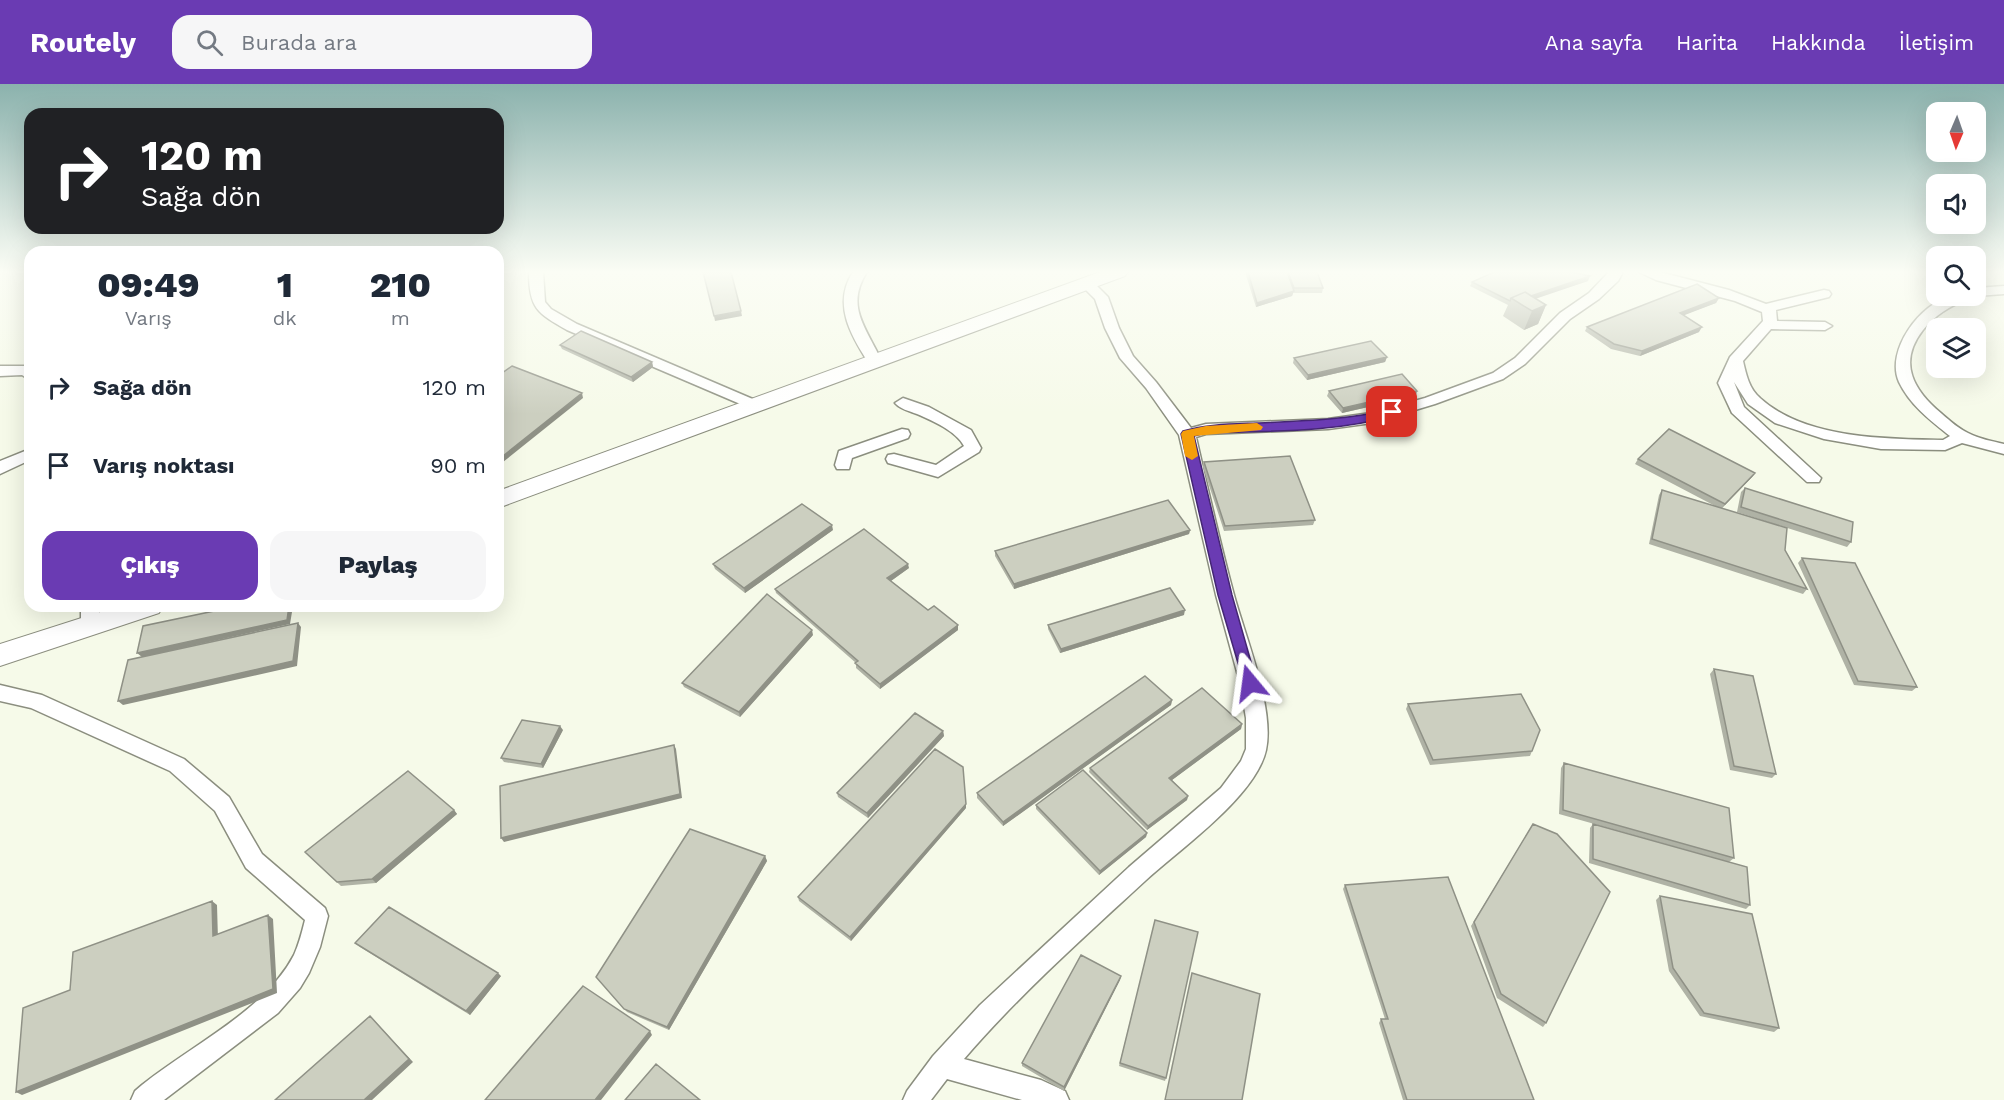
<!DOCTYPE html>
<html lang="tr">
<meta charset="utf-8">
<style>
:root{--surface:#fff;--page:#f6f6f7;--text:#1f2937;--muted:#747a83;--accent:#6a3bb3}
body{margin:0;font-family:"Work Sans",sans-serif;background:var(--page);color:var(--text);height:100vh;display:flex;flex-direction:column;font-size:22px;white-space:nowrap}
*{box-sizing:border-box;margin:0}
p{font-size:20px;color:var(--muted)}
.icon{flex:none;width:33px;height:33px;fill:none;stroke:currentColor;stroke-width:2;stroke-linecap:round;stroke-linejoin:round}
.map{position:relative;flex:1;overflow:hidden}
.side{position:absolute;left:24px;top:162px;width:480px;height:366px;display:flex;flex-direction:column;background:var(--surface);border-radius:18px;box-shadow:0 6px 24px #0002}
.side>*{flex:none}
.top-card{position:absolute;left:24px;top:24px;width:480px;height:126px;border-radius:18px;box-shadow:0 6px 24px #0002;background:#202124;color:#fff;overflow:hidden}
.needle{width:39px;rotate:182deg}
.fabs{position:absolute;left:1926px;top:18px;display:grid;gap:12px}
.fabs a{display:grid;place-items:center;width:60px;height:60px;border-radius:12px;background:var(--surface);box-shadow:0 6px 24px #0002;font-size:30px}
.pin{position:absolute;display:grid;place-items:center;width:51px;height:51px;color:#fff;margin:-26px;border-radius:12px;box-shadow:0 3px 9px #0006}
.me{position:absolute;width:66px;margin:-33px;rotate:344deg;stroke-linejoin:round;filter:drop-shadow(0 0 4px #0008)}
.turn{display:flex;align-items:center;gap:21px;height:126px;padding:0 18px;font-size:27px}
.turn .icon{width:78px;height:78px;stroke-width:2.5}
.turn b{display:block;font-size:42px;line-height:51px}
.eta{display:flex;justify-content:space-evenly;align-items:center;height:102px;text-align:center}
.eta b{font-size:36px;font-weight:800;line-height:42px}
.cta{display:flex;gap:12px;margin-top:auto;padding:12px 18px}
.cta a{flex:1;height:69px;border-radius:18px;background:var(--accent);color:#fff;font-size:24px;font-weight:800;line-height:69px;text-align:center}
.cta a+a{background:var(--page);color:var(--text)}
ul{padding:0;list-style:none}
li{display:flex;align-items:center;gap:18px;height:78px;padding:0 18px}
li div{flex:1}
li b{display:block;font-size:22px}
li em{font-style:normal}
header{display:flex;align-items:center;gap:36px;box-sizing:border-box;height:84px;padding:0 30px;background:var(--accent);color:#fff}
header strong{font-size:28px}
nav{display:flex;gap:33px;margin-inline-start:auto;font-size:21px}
.search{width:420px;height:54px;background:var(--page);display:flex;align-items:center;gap:15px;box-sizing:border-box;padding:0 21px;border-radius:18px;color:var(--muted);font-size:22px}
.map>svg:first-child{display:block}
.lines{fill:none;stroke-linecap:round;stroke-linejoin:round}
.street-casing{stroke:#8b8e7f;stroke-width:3}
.secondary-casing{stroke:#8b8e7f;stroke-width:2}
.street{fill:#fff;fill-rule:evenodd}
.secondary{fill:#fff;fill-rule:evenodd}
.wall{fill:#afb2a5}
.shaded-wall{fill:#8f9186}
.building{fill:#cccfc0;stroke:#8f9186;stroke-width:1.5}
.route{fill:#6a3bb3;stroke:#452674;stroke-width:1.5}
.slow{fill:#f59e0b}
</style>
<header>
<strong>Routely</strong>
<div class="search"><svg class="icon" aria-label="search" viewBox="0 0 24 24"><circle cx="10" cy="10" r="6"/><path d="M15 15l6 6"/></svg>Burada ara</div>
<nav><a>Ana sayfa</a><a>Harita</a><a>Hakkında</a><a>İletişim</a></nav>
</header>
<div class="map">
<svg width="2004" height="1016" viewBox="0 0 2004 1016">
<rect width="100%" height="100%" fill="#f6fae9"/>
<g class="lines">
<!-- street casing -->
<g class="street-casing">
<path id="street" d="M529,188H543L545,218L551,225L577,240L762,319L765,322L762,325H752L567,246C537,229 529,224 529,188Z
M853,188H867C844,223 868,246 882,278L880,281H870C851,252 832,220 853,188Z
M1609,188H1623L1618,197L1599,215L1570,235L1525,280L1503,295L1435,320L1372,339L1328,345L1206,350L1196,353C1208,406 1220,459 1234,511C1245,552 1275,624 1266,666C1256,712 1180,765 1145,797C1083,854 1019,911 964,975L1041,996L1065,1007L1069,1016H1022L947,995L931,1016H903L907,1007L933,972L980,921L1129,783L1221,704L1241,677L1246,665V634L1240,599L1216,511L1179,351L1146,304L1120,274L1105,244L1095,215L1080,200L1082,197H1092L1108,213L1119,244L1133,272L1156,298L1191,344L1206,340L1328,335L1371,329L1425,314L1493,289L1515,274L1560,229L1589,209Z
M1639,188H1660L1729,206L1766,220L1824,206L1829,207L1831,210L1829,213L1776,226L1777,237L1825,238L1832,242L1825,246L1771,245L1743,277C1746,290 1749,305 1760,314C1805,355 1886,355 1943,356L1950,352C1931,337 1910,321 1899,298C1885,267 1920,219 1952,212C1957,210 1965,212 1971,212L1969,215C1951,221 1935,231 1923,246C1897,279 1914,307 1942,330C1950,337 1959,345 1968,349C1979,355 1992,357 2004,360V370L1962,359L1945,366L1881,365L1824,355L1775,339L1748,320L1734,298L1744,323L1821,394L1819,398H1807L1732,329L1718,299L1730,273L1763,237L1762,228L1735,217L1656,196Z
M2004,202V210L1976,212H1973H1976V204Z
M0,282H30V296L22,291L0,292Z
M903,314L929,323L971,346L981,364L979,368L938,393L888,379L886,375L888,371L894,370L936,381L964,362C956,347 933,337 917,330C909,327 900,325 895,319Z
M902,345L908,346L910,350L908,354L852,374L849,385H837L835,381L839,367Z
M30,365V376L0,390V377Z
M81,522H99V542L97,547L90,549L83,547L81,542Z
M0,601L42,611L184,675L229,713L262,770L325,824L328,832L320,863L309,889L300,904L278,929L164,1016H131L135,1007L142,1001C190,962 265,927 294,871C299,860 302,848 305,836L246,784L215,727L170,687L31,624L0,617Z"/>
</g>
<!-- secondary casing -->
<g class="secondary-casing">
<path id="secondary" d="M1100,188H1128L1125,192L498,424V407Z
M119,522H163L159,529L0,582V560Z"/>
</g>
<!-- street -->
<use href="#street" class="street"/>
<!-- secondary -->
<use href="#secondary" class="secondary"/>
</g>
<!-- wall -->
<path class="wall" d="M1245,188H1317L1323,204L1322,209H1293L1292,212L1256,223Z
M1588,197L1535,214L1546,221L1538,240L1524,246L1503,232L1508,221L1470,202L1472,198Z
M1719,214L1716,219L1683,231L1699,248L1640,272L1611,265L1585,247L1587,243Z
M560,261L652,278L653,283L633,298L562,265Z
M1387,273L1385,278L1307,296L1293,279L1294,274Z
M1329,307L1416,312L1342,329L1327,312Z
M1638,375L1755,389L1752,393L1722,424L1785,466L1807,505L1803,510L1649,460L1659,411L1662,406L1717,423L1635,380Z
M1204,378L1315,436L1313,441L1224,447L1203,383Z
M1745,404L1851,458L1847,463L1737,428L1741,408Z
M833,446L745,509L715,485L713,480Z
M1190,446L1189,450L1014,505L995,472V467Z
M1802,474L1917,603L1912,607L1854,601L1798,479Z
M909,484L891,497L928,526L958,541V546L880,605L856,584V579L776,509L775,505Z
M1184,531L1060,569L1048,545V541Z
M813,551L740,633L684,603L682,599Z
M1714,585L1776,690L1772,694L1730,686L1710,590Z
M1172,616L1171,621L1003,742L977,714V709Z
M1408,620L1532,667L1530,672L1430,681L1406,625Z
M1242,640L1241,645L1172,696L1188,712L1187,716L1147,746L1089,688L1090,684Z
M563,646L543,684L504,678L501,674Z
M943,647L944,652L868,734L838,713L837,709Z
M1564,679L1734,774L1729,778L1559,730L1561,684Z
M1036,721L1147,749L1146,753L1099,791L1036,725Z
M966,724L851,857L799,817L798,813Z
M454,726L457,730L376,799L341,802L305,768Z
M1533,740L1546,939L1543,943L1497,914L1471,842Z
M1593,740L1750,821L1746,825L1589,779L1590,744Z
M765,772L767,777L669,946L627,928L596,893Z
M1345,801L1534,1016H1403L1379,939L1381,935H1385L1343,805Z
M1660,812L1779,944L1774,948L1700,932L1669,887L1656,816Z
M1155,836L1166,994L1165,997L1119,982Z
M355,859L501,892L470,931L360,863Z
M1121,892L1120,896L1064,1007L1022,982V979Z"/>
<!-- shaded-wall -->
<path class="shaded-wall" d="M1590,192L1588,197L1520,220L1516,217Z
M1294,207L1292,212L1256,223L1257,219Z
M1719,214L1716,219L1677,234L1680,229Z
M1546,221L1538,240L1524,246L1532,227Z
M741,227L742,232L715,237L714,232Z
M1702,243L1699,248L1640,272L1642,267Z
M1387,273L1385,278L1307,296L1308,291Z
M652,278L653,283L633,298L631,293Z
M1417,307L1416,312L1342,329L1343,324Z
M582,309L583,314L498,382V376Z
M1755,389L1752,393L1721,425L1725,420Z
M832,441L833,446L745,509L744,504Z
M1190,446L1189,450L1014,505V500Z
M908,480L909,484L888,499L887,494Z
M289,522H293L290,540L142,573L137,569Z
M1185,526L1184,531L1060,569L1061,565Z
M298,539L301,543L297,582L123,621L118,617Z
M958,541V546L880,605V600Z
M812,546L813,551L740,633L739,628Z
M1172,616L1171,621L1003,742V738Z
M1242,640L1241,645L1168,699L1169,694Z
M560,642L563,646L543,684L541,680Z
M943,647L944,652L868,734L867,729Z
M674,661L676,665L682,714L504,758L501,754Z
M1188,712L1187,716L1147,746L1148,742Z
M966,720V724L851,857L850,853Z
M454,726L457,730L376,799L372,795Z
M1147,749L1146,753L1099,791L1100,787Z
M765,772L767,777L669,946L667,943Z
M212,817L217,821L218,856L213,852Z
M268,831L273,835L277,909L22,1011L16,1008Z
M498,889L501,892L470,931L466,927Z
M1121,892L1120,896L1064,1007V1003Z
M370,932L413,978L372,1016H364Z
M650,947L652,951L601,1016H595Z"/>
<!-- building -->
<path class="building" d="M703,188H731L741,227L714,232Z
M1248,188H1287L1294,207L1257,219Z
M1288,188H1317L1323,204H1294Z
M1494,188H1572L1590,192L1531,212L1525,208L1511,214L1510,217L1472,198Z
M1697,200L1719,214L1680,229L1702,243L1642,267L1614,260L1587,243Z
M1525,208L1546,221L1532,227L1511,214Z
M581,247L652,278L631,293L560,261Z
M1371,257L1387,273L1308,291L1294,274Z
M512,282L582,309L498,376V292Z
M1402,290L1417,307L1343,324L1329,307Z
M1669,345L1755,389L1725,420L1638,375Z
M1290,372L1315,436L1225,442L1204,378Z
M1745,404L1853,438L1851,458L1741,423Z
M1662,406L1787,444L1785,466L1807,505L1652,455Z
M1168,416L1190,446L1014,500L995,467Z
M802,420L832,441L744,504L713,480Z
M864,445L908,480L887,494L928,526L934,522L958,541L880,600L855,579L858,577L775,505Z
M1802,474L1855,479L1917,603L1858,597Z
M1170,504L1185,526L1061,565L1048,541Z
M767,510L812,546L739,628L682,599Z
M238,522H289L287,536L137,569L143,542Z
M298,539L293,577L118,617L128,576Z
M1714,585L1753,592L1776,690L1734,682Z
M1145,592L1172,616L1003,738L977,709Z
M1202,604L1242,640L1169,694L1188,712L1148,742L1090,684Z
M1521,610L1540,646L1532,667L1433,676L1408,620Z
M915,629L943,647L867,729L837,709Z
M522,636L560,642L541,680L501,674Z
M674,661L680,710L501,754L500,702Z
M935,665L963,683L966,720L850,853L798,813Z
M1564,679L1729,724L1734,774L1563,726Z
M1083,686L1147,749L1100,787L1036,721Z
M408,687L454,726L372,795L337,798L305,768Z
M1533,740L1557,750L1610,808L1546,939L1501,910L1474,838Z
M1593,740L1747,783L1750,821L1593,775Z
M690,745L765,772L667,943L624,925L596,893Z
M1448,793L1534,1016H1407L1381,935H1388L1345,801Z
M1660,812L1752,830L1779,944L1704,929L1673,884Z
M212,817L213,852L268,831L273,905L16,1008L23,924L70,906L73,868Z
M389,823L498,889L466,927L355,859Z
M1155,836L1198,848L1166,994L1120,979Z
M1081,871L1121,892L1064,1003L1022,979Z
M1192,889L1260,910L1242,1016H1165Z
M583,902L650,947L595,1016H485Z
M370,932L409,975L364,1016H275Z
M656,980L700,1016H625Z"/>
<!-- sky -->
<linearGradient id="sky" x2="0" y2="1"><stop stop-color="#8bb2ad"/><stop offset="0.57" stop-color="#fbfdf5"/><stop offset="1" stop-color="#fbfdf5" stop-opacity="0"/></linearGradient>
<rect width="2004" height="330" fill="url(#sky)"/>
<!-- route -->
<path class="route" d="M1392,325L1396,326V331C1335,349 1269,347 1206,349L1194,352L1232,511L1257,599L1255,603H1245L1218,511L1181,350L1183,347C1207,340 1232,340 1257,339C1303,337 1348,336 1392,325Z"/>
<!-- slow -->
<path class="slow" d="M1257,339L1263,343L1261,346L1194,352L1198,372L1192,376L1185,372L1181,350L1183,347L1206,342Z"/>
</svg>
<div class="fabs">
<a><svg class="needle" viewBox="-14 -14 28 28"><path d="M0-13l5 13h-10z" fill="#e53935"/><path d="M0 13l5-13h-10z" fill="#747a83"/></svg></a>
<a><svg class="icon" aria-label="sound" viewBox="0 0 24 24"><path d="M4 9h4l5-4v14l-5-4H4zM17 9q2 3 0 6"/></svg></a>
<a><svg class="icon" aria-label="search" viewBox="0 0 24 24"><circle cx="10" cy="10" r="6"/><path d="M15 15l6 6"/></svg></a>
<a><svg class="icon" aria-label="layers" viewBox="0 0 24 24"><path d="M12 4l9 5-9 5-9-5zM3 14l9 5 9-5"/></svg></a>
</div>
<div class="pin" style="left:1392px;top:328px;background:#d93025"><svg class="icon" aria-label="arrive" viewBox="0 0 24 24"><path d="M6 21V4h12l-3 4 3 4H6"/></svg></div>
<svg class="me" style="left:1250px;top:599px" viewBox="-20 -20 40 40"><path d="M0-17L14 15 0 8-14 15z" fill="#6a3bb3" stroke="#fff" stroke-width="4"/></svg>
<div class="top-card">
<div class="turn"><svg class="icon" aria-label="right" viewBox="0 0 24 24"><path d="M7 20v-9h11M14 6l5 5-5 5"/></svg><div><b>120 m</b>Sağa dön</div></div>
</div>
<section class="side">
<div class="eta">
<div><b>09:49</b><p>Varış</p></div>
<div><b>1</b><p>dk</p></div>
<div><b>210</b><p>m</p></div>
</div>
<ul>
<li><svg class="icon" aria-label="right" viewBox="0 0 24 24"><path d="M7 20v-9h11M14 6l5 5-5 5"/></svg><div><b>Sağa dön</b></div><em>120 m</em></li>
<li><svg class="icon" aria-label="arrive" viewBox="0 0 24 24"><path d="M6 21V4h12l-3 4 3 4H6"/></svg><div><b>Varış noktası</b></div><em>90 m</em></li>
</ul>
<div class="cta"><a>Çıkış</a><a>Paylaş</a></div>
</section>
</div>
